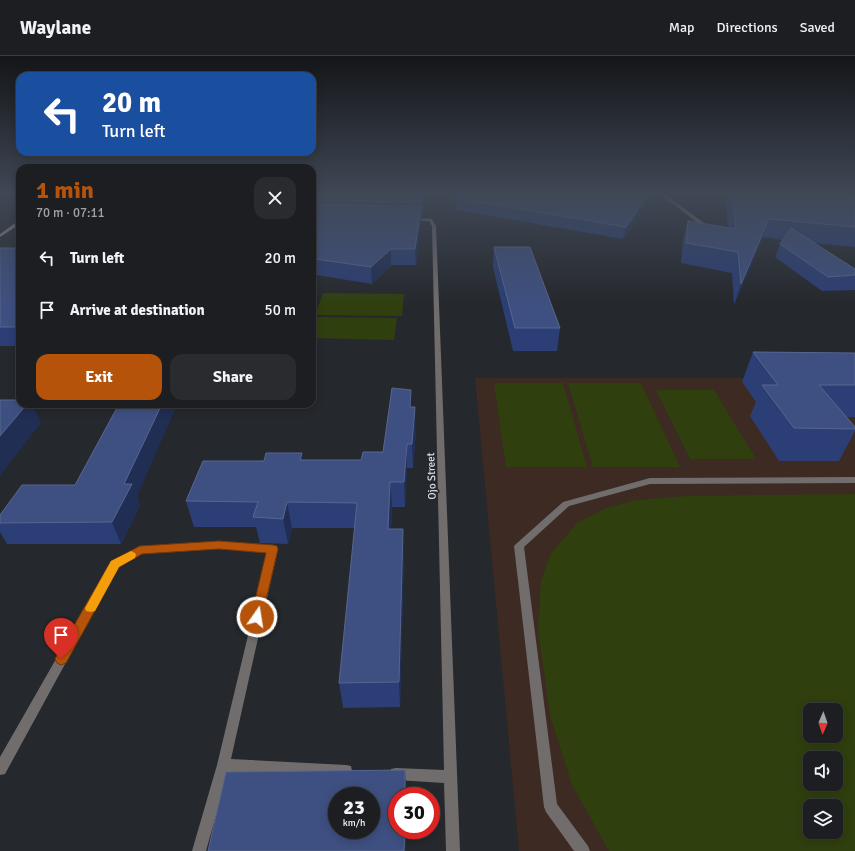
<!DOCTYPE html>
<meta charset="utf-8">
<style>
:root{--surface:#1c1e21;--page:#292b2e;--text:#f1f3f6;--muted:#a0a2a5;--line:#3a3c3f;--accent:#b45309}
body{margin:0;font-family:Signika,sans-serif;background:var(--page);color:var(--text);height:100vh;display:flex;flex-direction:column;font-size:15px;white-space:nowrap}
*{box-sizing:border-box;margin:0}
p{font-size:13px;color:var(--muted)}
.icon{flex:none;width:22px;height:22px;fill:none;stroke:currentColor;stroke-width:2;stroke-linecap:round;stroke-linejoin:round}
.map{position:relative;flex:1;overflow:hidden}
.panel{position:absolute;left:16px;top:108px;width:300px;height:244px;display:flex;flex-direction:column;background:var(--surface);border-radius:12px;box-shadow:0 2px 10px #0003,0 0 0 1px var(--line)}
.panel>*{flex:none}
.hud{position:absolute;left:16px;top:16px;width:300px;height:84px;border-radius:12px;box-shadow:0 2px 10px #0003,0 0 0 1px var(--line);background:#1a4fa0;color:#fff;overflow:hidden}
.needle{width:26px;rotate:182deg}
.fabs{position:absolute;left:803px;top:647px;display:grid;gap:8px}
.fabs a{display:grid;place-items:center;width:40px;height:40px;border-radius:8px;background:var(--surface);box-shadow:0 2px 10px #0003,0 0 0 1px var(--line);font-size:20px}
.speed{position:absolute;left:328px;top:731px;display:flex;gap:8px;font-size:20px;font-weight:700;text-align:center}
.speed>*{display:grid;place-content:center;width:52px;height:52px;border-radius:50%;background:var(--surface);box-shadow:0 2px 10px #0003,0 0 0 1px var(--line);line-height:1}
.speed small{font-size:10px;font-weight:400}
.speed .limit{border:6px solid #d22;background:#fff;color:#111}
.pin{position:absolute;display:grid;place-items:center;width:34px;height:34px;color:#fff;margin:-41px -17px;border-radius:50% 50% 50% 0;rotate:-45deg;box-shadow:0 0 4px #0007}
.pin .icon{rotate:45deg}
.me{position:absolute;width:44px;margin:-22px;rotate:13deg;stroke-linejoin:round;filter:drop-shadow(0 0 3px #0008)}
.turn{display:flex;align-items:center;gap:14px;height:84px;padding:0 20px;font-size:18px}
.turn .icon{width:52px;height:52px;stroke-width:2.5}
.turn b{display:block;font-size:28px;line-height:34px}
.round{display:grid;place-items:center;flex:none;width:42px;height:42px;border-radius:12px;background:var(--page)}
.overview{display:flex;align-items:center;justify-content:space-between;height:68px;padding:0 20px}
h1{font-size:24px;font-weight:800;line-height:30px;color:var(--accent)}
.primary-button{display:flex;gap:8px;margin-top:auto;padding:8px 20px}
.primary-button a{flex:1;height:46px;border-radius:12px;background:var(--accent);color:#fff;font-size:16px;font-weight:800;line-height:46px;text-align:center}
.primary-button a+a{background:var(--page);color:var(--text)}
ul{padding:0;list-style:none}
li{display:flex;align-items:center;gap:12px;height:52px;padding:0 20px}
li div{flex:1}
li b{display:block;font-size:15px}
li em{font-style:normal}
header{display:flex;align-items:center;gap:24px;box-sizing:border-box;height:56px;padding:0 20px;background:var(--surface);border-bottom:1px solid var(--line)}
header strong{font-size:19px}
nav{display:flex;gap:22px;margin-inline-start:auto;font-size:14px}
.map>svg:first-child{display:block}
.education{fill:#3c2a23;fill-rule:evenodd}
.green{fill:#303f0e;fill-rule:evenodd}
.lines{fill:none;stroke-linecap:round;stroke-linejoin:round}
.service{fill:#716d6d;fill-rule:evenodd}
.minor{fill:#716d6d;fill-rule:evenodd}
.secondary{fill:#9a9595;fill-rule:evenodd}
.wall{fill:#2b3e75}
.shaded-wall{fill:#202e53}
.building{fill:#3e5081;stroke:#576690;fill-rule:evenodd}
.route{fill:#b45309;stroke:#753606}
.slow{fill:#f59e0b}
.labels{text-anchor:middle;stroke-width:3.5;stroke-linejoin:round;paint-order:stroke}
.street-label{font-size:11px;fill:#dfe0e3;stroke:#25282c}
</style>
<header>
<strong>Waylane</strong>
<nav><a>Map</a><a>Directions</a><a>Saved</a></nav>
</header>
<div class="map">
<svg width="855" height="795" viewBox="0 0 855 795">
<rect width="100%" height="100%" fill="#25282c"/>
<!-- education -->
<path class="education" d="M475,322H855V795H519ZM810,654H836V680H810ZM810,702H836V728H810ZM810,750H836V776H810Z"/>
<!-- green -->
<path class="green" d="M323,237L404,238L402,260L315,259Z
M317,261L397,262L394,284L312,282V274Z
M494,327H563L587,411H506Z
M568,327H641L680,411H593Z
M656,334H714L756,403H690Z
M855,438V795H609L572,729L550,659L538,574L541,525L551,497L577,467L606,452L637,444L688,440ZM810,654H836V680H810ZM810,702H836V728H810ZM810,750H836V776H810Z"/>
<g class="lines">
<!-- service -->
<path class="service" d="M855,421V427L650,428L569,450L524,491L557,748L588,790L590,795H574L546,756L544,751L514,490L516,488L563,446L650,422Z"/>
<!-- minor -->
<path class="minor" d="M660,138H665L712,173V175H708Z
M409,162L432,163L436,170L460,795H446L444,727L396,724L391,723L390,718L391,713L396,712L444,714L432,170L429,165L411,164L409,163Z
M219,486L273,489L276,491L278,493L231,703L346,709L351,710L352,715L351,720L346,721L228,716L206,795H192L217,709L268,496L219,492L142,497L118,511L5,718L0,719V701L112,505L140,490Z"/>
<!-- secondary -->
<path class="secondary" d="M18,165H20V168L0,181V178Z"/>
</g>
<!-- wall -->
<path class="wall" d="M312,138H424L422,161H421V166L416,209H391L372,228L317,219L312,234Z
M454,138H618L646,142L643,154L623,183L456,154Z
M729,138H829L855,141V191L814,187L855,213V234L822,235L775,201L780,188L783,184L763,181L734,249L732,217L681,207L683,184L688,165L728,172L726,147Z
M494,191L560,272L557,295H513L493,211Z
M0,192H20V290H0Z
M753,296L855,297V361H846L855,371V375L839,405H779L750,360L756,346L742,326Z
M119,348H205V349L176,350L137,440L140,450L121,488H7L0,476V459L75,429Z
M411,351L416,375L413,412H407L405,451H392L391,473L404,498L400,651L343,652L339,627L355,472H292L288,488L260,487L256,471H194L186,445L264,405L303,404H361L383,396Z"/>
<!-- shaded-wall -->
<path class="shaded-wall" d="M422,138H424L422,161L421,146Z
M646,142L643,154L623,183L626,171Z
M421,151V166L416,209L415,193Z
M769,163L763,181L734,249L741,228Z
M391,193V209L372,228L371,211Z
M315,203L317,219L312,234V212Z
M411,334V358L410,351Z
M27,348H32L41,367L0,420V380Z
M162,348H175L176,350L137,440L140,450L121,488L112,466L124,428Z
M415,351L416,375L413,412L412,388Z
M407,388V412L405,451L404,426Z
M302,397L306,422L300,404Z
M390,426L392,451L389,499L388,473Z
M287,446L292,472L288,488L283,463Z
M403,473L404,498L400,651L399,626Z
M405,714L407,740H405Z
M405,774H406V795H404Z"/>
<!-- building -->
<path class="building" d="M312,138H422L421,146L312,144Z
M456,138H618L646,142L626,171L456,142Z
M732,138H829L855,141V171L769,163L741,228L738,196L686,187L688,165L736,173Z
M312,148L421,151L415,193H391L371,211L315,203L312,212Z
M791,172L855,213V219L828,221L780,188Z
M494,191H530L560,272H515Z
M0,192H20V271H0Z
M753,296L855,297V329H819L855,371V373L794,372L762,329H778Z
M392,332L411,334L410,351H415L412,388H407L404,426H390L388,473H403L399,626L339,627L357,447L287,446L283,463L253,461L258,446L186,445L203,405H264L266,397H302L300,404H361L363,396H383Z
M0,344H20V348H27L0,380Z
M119,348H162L124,428H132L112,466L0,467V459L22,429H75Z
M405,714V740H397V774H405L404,795H208L226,716ZM337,740H371V774H337Z"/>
<!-- sky -->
<linearGradient id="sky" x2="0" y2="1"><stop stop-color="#141618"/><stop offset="0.55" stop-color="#404856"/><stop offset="1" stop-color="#404856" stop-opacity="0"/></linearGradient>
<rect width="855" height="250" fill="url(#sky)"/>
<!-- route -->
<path class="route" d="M219,485L273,489L277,490L278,493L261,565L257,566L253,565L251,561L266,497L219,493L142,498L119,511L66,607L61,609L57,607L55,603L57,599L111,505L140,490Z"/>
<!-- slow -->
<path class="slow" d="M131,495L135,497L136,499L135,502L119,511L95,555L91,556L86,555L85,552L111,505Z"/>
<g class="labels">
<!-- street labels -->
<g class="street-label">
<text transform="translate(431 420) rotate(-92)" y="4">Ojo Street</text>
</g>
</g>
</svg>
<div class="fabs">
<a><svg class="needle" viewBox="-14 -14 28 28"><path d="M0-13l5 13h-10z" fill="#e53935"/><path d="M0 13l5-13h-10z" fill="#a0a2a5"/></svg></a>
<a><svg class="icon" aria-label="sound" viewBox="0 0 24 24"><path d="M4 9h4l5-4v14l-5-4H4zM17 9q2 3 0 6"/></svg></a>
<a><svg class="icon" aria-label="layers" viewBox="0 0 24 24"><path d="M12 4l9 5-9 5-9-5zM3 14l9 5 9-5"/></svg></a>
</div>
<div class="speed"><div>23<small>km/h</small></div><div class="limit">30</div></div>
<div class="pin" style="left:61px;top:603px;background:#d93025"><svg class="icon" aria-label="arrive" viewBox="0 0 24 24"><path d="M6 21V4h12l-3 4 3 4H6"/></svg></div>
<svg class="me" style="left:257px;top:561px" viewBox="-20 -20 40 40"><circle r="17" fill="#b45309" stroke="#fff" stroke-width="3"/><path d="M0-11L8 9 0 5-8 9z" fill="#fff"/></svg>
<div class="hud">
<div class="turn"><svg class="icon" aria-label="left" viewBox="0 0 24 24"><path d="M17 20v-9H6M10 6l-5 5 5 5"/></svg><div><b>20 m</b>Turn left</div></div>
</div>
<section class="panel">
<div class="overview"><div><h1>1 min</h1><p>70 m · 07:11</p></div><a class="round"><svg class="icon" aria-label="close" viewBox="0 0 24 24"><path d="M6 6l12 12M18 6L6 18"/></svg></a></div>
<ul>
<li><svg class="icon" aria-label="left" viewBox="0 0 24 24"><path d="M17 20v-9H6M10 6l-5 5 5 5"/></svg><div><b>Turn left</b></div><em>20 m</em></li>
<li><svg class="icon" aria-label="arrive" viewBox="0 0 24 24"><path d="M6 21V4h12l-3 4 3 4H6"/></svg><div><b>Arrive at destination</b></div><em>50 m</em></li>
</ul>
<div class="primary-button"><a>Exit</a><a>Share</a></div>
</section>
</div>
